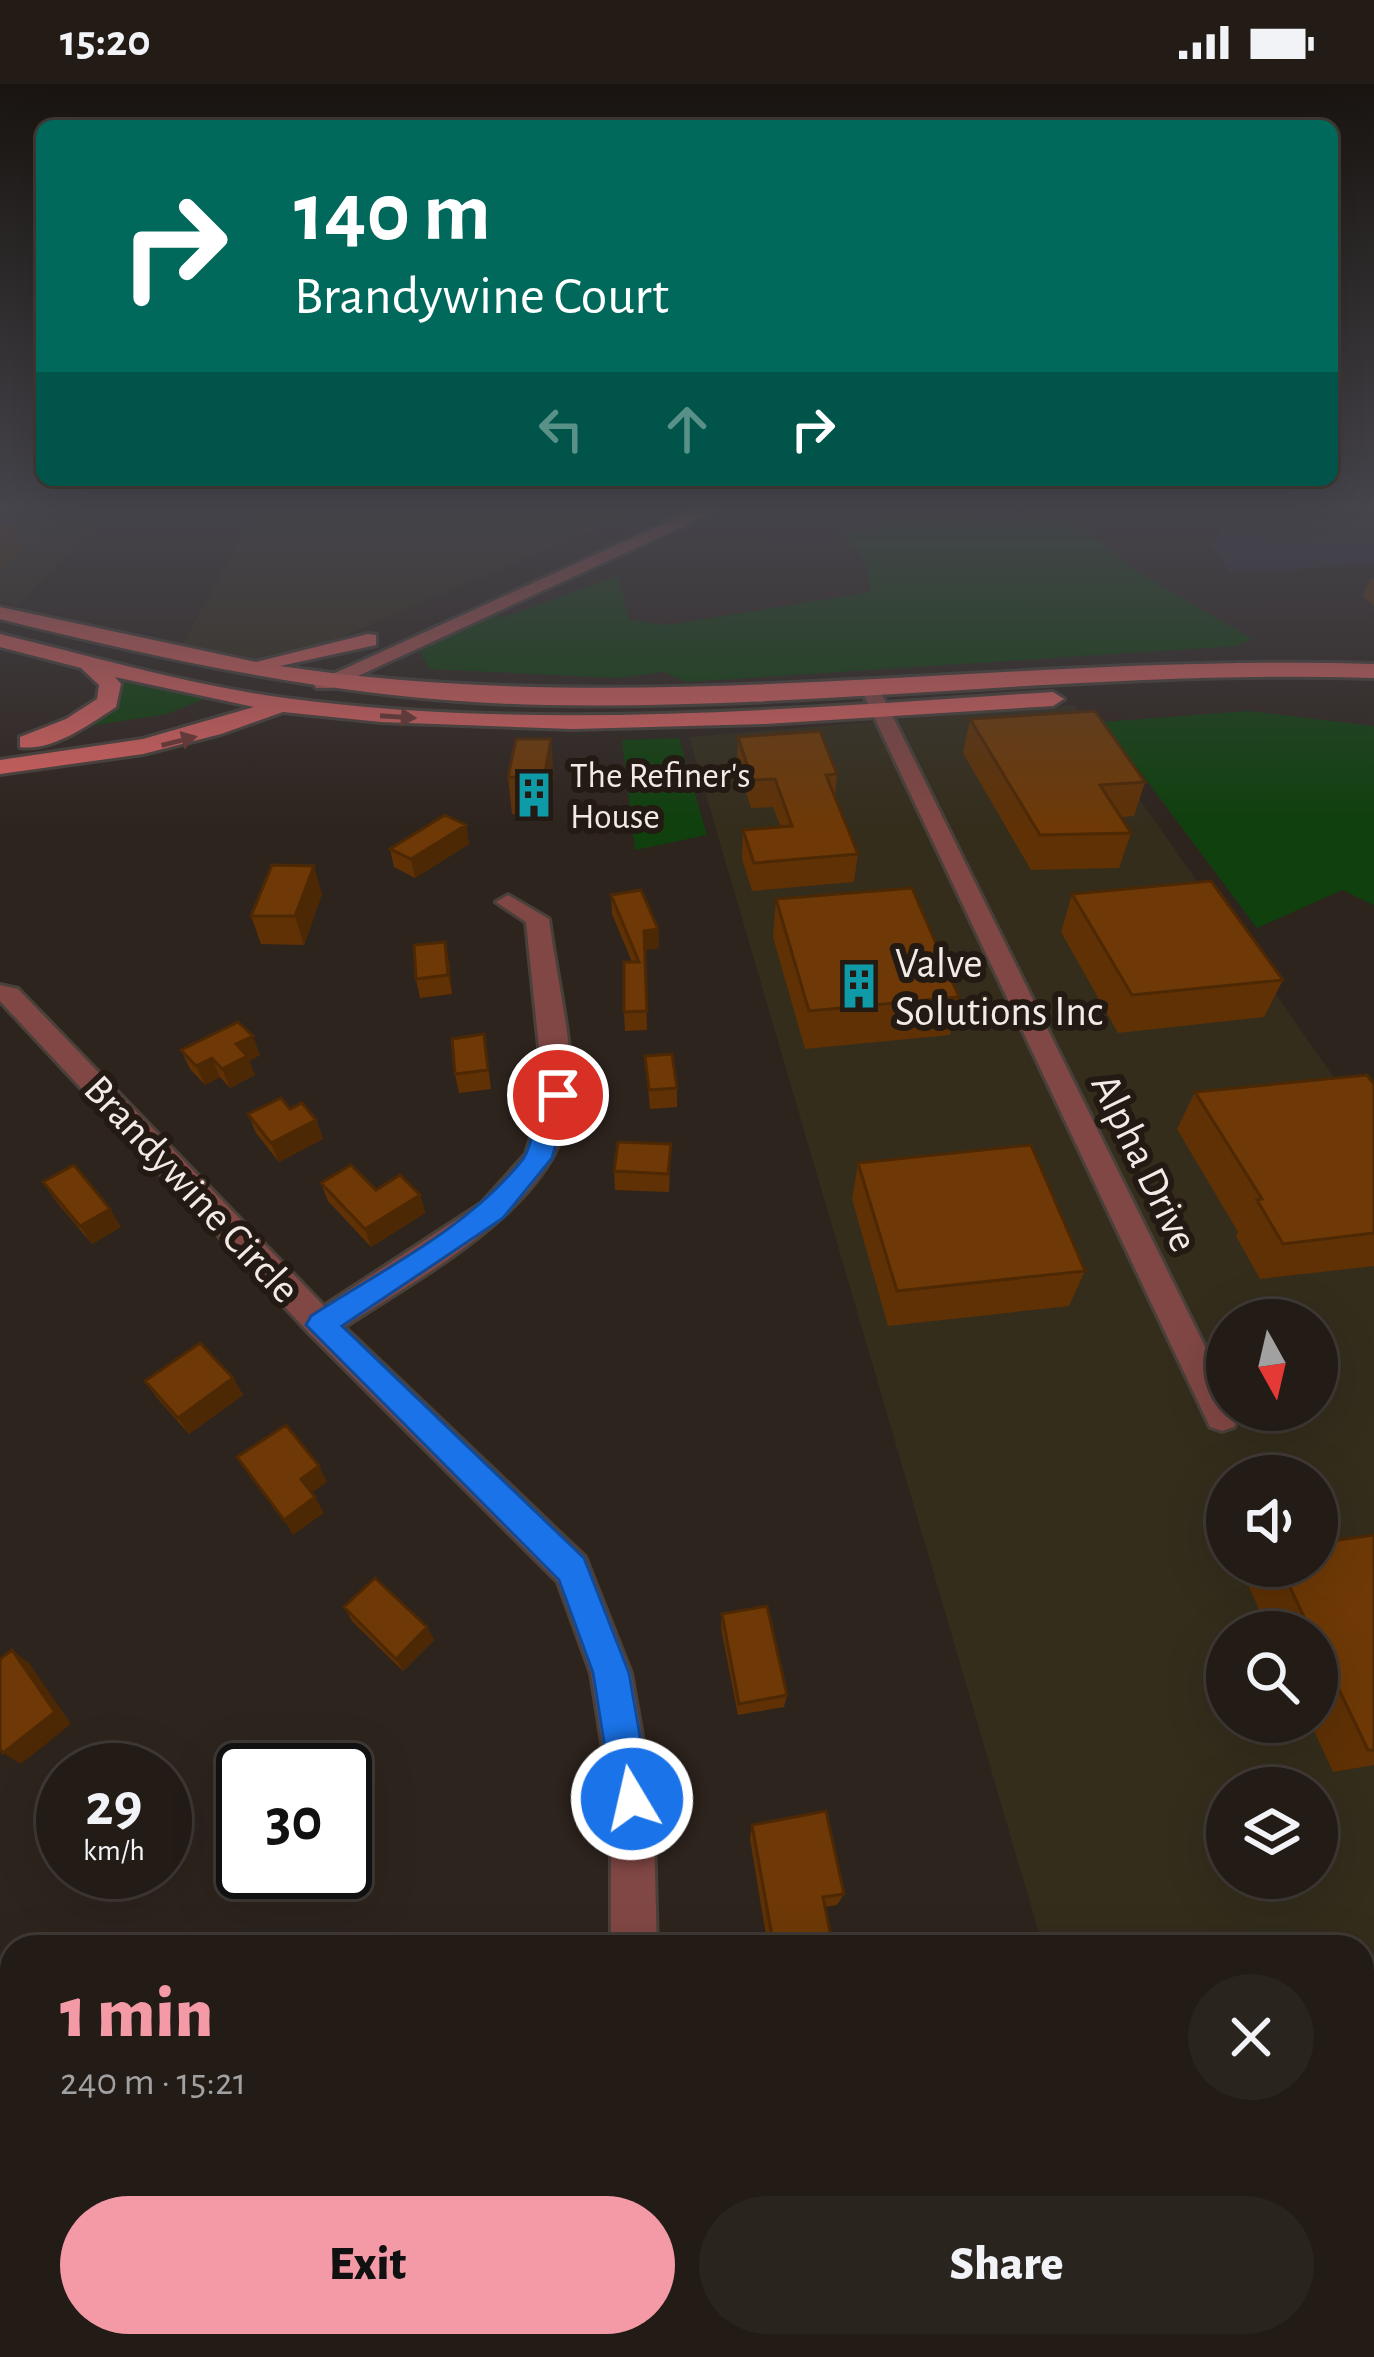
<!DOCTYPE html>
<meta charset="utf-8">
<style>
:root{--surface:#221b16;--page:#2a241f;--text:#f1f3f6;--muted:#a2a1a1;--line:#3f3935;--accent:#f49aa6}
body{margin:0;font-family:"Alegreya Sans",sans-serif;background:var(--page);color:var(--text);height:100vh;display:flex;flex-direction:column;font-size:45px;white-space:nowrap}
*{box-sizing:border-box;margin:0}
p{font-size:39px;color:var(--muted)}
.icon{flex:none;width:66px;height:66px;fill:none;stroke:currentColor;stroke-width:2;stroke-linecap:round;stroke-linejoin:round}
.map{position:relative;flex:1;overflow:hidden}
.drawer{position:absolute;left:0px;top:1851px;width:1374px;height:423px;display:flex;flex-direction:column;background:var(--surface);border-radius:36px 36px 0 0;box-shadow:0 12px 48px #0002,0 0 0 3px var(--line)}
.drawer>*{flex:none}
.hud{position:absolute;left:36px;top:36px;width:1302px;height:366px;border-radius:18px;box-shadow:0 12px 48px #0002,0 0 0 3px var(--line);background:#00695c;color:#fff;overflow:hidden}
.needle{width:78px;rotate:172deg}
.fabs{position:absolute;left:1206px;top:1215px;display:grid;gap:24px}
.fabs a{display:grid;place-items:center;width:132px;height:132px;border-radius:50%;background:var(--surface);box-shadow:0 12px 48px #0002,0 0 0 3px var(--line);font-size:60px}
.speed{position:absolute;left:36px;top:1659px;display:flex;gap:24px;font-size:60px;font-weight:700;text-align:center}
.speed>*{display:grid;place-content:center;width:156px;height:156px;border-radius:50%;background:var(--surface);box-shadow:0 12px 48px #0002,0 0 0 3px var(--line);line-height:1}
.speed small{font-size:30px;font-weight:400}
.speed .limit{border:6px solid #111;border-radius:18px;background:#fff;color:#111}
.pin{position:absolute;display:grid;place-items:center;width:102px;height:102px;color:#fff;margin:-51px;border:6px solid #fff;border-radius:50%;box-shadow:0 3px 12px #0007}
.me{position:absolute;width:132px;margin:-66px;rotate:351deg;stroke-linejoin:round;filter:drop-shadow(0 0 9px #0008)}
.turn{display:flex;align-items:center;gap:42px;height:252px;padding:0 60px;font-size:54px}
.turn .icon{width:156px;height:156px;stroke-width:2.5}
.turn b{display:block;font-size:84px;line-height:102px}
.lanes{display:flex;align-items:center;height:114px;padding:0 60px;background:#0003;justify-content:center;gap:60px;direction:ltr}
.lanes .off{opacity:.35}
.round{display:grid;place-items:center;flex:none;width:126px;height:126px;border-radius:63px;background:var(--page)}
.headline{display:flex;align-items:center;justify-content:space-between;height:204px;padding:0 60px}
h1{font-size:72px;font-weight:800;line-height:90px;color:var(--accent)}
.cta{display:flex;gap:24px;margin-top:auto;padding:24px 60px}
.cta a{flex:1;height:138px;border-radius:72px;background:var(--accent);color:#111;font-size:48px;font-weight:800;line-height:138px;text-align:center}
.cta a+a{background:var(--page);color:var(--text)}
.status{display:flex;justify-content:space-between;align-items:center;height:84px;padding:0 60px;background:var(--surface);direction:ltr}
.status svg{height:33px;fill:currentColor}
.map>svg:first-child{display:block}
.industrial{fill:#342d1c;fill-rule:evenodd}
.education{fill:#322939}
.green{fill:#0f400d}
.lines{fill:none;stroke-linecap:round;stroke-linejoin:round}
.stream{stroke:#629297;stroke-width:12}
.street-casing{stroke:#49403a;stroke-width:6}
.secondary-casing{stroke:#49403a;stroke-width:6}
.primary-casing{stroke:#49403a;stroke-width:6}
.street{fill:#814744;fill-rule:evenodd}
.secondary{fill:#b35653;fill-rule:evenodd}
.primary{fill:#d9615f;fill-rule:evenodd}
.wall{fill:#5f3105}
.shaded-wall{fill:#4d2804}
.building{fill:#6e3906;stroke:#4d2804;stroke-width:3}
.oneway{fill:#6c3632}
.route{fill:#1a73e8;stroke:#114b97;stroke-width:3}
.labels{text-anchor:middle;stroke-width:12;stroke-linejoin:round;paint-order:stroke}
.far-poi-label{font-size:36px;fill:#f1eae6;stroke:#241a14;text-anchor:start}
.poi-label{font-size:42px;fill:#f1eae6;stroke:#241a14;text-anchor:start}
.street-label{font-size:42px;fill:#f1eae6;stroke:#241a14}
</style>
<div class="status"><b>15:20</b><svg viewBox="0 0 49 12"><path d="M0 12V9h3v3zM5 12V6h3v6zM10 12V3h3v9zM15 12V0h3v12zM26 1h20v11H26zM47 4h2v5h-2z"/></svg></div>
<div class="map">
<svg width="1374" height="2273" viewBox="0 0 1374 2273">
<rect width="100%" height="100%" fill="#2e241e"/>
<!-- industrial -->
<path class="industrial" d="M0,425H111L17,521L0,517Z
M256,425H641L316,564L279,574H243L183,560Z
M1074,621L1374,1051V1893L1362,1895V1863H1043L689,653ZM1227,1236H1317V1326H1227ZM1227,1392H1317V1482H1227ZM1227,1548H1317V1638H1227ZM1227,1704H1317V1794H1227Z"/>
<!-- education -->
<path class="education" d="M1248,425H1374V480L1230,489L1212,462L1223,440Z"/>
<!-- green -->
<path class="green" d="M895,425H969L976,436L1074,435L1130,483L1252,555L1237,562L687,598L663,588L619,594L429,585L417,560L493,526L501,534L618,492L629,536L669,541L871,508L865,477L843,451L885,441Z
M123,598L132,599L204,615L167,630L83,643L113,621Z
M1248,627L1374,642V821L1342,806L1257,844L1103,638Z
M679,654L707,751L635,766L622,656Z"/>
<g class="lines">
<!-- stream -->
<path class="stream" d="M1362,2175L1374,2173
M1191,2273L1201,2262"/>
<!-- street casing -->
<g class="street-casing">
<path id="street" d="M868,595L877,601L1227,1307V1326H1236L1239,1332L1234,1343L1222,1347L1210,1343L859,601Z
M508,811L549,835C556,891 572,952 571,1008C570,1116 423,1190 344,1243L585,1473L631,1589L653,1715L657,1863H611V1715L591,1589L558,1498L310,1250L0,917V901L18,905L324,1222L482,1119L526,1070L544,1011L526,838L496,818Z
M0,2197L12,2202V2262H62L67,2273H7L0,2264Z
M424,2262H487L482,2273H419Z"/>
</g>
<!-- secondary casing -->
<g class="secondary-casing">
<path id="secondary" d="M696,425H720L332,604H316L313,599Z"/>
</g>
<!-- primary casing -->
<g class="primary-casing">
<path id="primary" d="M0,523L256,578L368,550L376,551V561L280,582C648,637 1005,569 1374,580V594C1097,585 823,626 547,621C361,618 180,580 0,535Z
M0,550C95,573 189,601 285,614C540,648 798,624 1053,608L1064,615L1053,622L765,640L573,645L381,638L283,628L221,650L143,670L0,690V676L143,655L254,623L115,593L121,600L116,623C90,640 52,668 20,663V653L66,635L97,615L99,601L81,584L0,563Z"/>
</g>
<!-- street -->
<use href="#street" class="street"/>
<!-- secondary -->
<use href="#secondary" class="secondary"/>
<!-- primary -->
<use href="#primary" class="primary"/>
</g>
<!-- wall -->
<path class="wall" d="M1370,495H1374V522L1363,512Z
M970,635L1145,698L1134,732L1121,733L1131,749L1119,784L1031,786L963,669Z
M738,653L837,690L835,713L858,770L854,798L752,807L742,775L743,746L781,743L773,723L751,724L737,680Z
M554,692L547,731L512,730L508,693Z
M466,741L469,760L415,794L394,783L390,765Z
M322,810L304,861L261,860L251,832Z
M1072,810L1283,896L1264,933L1118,949L1061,848Z
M611,811L658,845L659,864L645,866L647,946L625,947L624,928L632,878L612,830Z
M776,815L959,913L950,951L805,965L773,853Z
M449,877L452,910L420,914L416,895Z
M484,950L491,1005L459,1009L455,990Z
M181,966L260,971L249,977L255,991L230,1004L220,993L205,1001L190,985Z
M645,972L677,1004V1023L650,1025Z
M1374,1000V1182L1260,1195L1236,1152L1238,1148L1177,1045L1195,1008Z
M290,1025L316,1036L323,1055L279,1078L256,1049L248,1030Z
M671,1060L669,1108L615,1106L614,1087Z
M858,1079L1085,1187L1069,1222L888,1242L852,1115Z
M43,1098L121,1143L92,1160L55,1116Z
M321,1099L420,1111L425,1129L371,1163L328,1117Z
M233,1294L243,1311L189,1350L157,1314L145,1297Z
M1374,1451V1681L1333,1688L1310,1638H1317V1548H1269L1245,1494L1256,1482H1317Z
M344,1523L427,1543L434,1556L403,1587L352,1537Z
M722,1530L787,1611L784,1623L738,1631L721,1544Z
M752,1741L844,1810L837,1821L825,1823L833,1863H768L750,1755Z"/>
<!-- shaded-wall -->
<path class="shaded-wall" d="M13,441L23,466L0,483V450Z
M551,655L554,692L547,731L544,694Z
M466,741L469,760L415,794L411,775Z
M314,782L322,810L304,861L295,832Z
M658,845L659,864L645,866L644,847Z
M445,858L449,877L452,910L448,891Z
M253,952L260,971L249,977L255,991L230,1004L222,985L236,960Z
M212,974L220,993L205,1001L196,982Z
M316,1036L323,1055L279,1078L271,1059Z
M420,1111L425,1129L371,1163L365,1145Z
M110,1125L121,1143L92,1160L80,1142Z
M233,1294L243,1311L189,1350L178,1334Z
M319,1382L327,1398L310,1410L301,1395Z
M315,1413L324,1429L293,1451L284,1436Z
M427,1543L434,1556L403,1587L396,1575Z
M12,1566L29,1579L71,1640L21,1680L3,1669Z"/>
<!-- building -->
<path class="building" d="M0,440L13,441L0,450Z
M1095,627L1145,698L1100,701L1131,749L1040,751L970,635Z
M820,647L837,690L826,691L858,770L754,779L743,746L792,742L775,695L752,696L738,653Z
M516,655H551L544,694L508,693Z
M445,731L466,741L411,775L390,765Z
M272,781L314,782L295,832H251Z
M1211,797L1283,896L1132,911L1072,810Z
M912,804L959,913L809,927L776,815Z
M641,806L658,845L644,847L647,927L624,928V878H639L611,811Z
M445,858L448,891L416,895L414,861Z
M238,938L253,952L236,960L247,972L222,985L212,974L196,982L181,966Z
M484,950L488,986L455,990L452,955Z
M672,970L677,1004L649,1006L645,972Z
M1367,991L1374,1000V1149L1283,1160L1257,1116L1262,1115L1195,1008Z
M281,1014L290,1025L302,1019L316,1036L271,1059L248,1030Z
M618,1058L671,1060L668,1090L614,1087Z
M1031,1061L1085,1187L897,1207L858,1079Z
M74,1081L110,1125L80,1142L43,1098Z
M351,1081L376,1106L400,1091L420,1111L365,1145L321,1099Z
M200,1259L233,1294L178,1334L145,1297Z
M286,1341L319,1382L301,1395L315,1413L284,1436L237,1373Z
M1374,1451V1666H1368L1317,1560V1548H1311L1280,1482H1317V1459Z
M375,1494L427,1543L396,1575L344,1523Z
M767,1522L787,1611L739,1620L722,1530Z
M12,1566L55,1628L3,1669L0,1665V1575Z
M95,1677L103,1686H86Z
M63,1707V1743L47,1722Z
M826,1727L844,1810L823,1813L833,1863H774L752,1741Z
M676,2262H774L776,2273H678Z"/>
<!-- one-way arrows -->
<defs><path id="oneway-solid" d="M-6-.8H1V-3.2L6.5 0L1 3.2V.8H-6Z" transform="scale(3)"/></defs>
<g class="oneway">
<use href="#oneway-solid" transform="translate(398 633) rotate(4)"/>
<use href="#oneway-solid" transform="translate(179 657) rotate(-14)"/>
</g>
<!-- sky -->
<linearGradient id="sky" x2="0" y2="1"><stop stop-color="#191410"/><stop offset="0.57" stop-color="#46454c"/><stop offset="1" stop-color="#46454c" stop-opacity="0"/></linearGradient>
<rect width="1374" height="743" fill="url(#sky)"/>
<!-- route -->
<path class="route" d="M558,1002L570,1011L552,1074L503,1134L342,1242L584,1474L629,1589L651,1715L645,1728L632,1734L618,1728L613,1715L593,1589L559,1496L306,1241L311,1232C383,1185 469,1144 523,1075C537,1056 533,1010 558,1002Z"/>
<!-- icons -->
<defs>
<g id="building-bare" transform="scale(3.6)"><path d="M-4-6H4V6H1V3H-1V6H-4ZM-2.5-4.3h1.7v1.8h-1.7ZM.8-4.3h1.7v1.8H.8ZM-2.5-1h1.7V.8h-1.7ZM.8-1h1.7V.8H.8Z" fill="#0f9aa8" stroke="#241a14" stroke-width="2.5" paint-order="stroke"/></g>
</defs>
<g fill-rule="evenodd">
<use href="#building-bare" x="534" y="711"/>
<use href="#building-bare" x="859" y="902"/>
</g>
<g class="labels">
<!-- far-poi labels -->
<g class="far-poi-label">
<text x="570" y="703">The Refiner's<tspan x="570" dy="41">House</tspan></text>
</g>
<!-- poi labels -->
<g class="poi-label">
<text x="895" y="893">Valve<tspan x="895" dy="48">Solutions Inc</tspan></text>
</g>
<!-- street labels -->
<g class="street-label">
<text transform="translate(1146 1078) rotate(64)" y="15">Alpha Drive</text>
<text transform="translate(193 1104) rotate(47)" y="15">Brandywine Circle</text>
</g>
</g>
</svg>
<div class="fabs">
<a><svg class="needle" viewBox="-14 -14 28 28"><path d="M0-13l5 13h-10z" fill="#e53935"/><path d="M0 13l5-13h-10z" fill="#a2a1a1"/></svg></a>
<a><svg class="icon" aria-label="sound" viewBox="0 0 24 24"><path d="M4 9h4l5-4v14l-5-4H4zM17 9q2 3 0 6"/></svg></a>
<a><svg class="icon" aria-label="search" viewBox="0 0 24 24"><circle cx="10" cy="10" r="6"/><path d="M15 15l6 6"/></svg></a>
<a><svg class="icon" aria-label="layers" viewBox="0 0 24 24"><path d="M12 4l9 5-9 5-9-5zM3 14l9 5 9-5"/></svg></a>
</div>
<div class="speed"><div>29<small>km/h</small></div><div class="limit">30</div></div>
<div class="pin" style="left:558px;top:1011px;background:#d93025"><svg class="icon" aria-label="arrive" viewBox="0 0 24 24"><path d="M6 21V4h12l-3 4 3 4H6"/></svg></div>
<svg class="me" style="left:632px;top:1715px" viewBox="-20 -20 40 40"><circle r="17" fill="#1a73e8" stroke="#fff" stroke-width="3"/><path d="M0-11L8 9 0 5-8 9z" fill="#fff"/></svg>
<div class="hud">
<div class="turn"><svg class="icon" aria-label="right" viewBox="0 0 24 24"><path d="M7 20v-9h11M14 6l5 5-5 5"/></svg><div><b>140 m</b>Brandywine Court</div></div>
<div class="lanes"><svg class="icon off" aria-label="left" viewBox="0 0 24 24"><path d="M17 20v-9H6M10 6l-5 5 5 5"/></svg><svg class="icon off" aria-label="ahead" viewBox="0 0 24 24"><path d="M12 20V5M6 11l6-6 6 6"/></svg><svg class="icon" aria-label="right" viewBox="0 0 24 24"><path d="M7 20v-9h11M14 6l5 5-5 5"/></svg></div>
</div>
<section class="drawer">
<div class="headline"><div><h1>1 min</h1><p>240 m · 15:21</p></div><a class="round"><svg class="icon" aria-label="close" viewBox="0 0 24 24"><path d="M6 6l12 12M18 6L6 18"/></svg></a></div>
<div class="cta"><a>Exit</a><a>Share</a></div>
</section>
</div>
